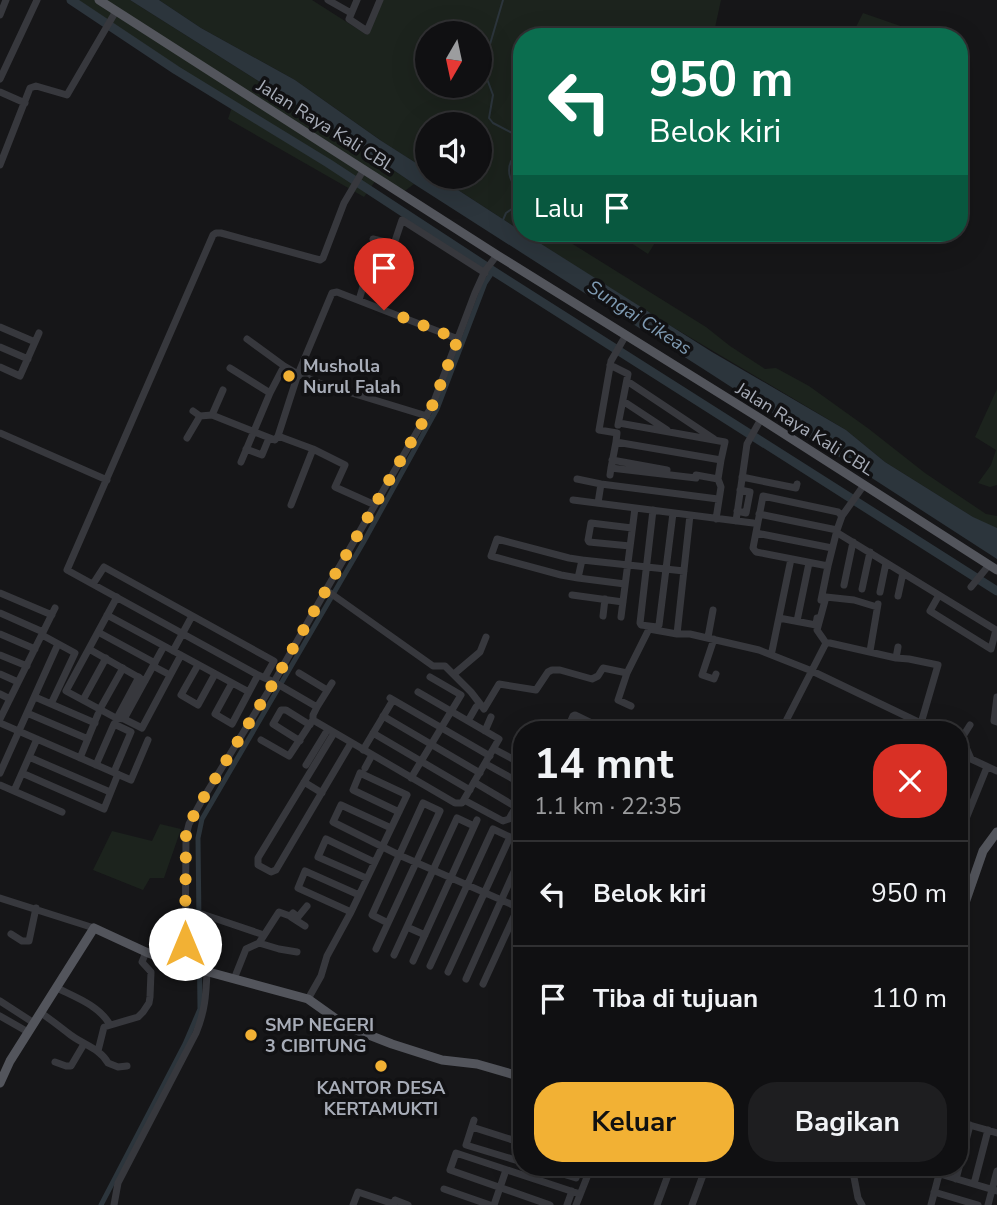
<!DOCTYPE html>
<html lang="id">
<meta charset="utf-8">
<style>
:root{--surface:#101012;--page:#1e1e20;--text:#f1f3f6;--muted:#9c9d9f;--line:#303032;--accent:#f2b134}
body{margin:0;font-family:"Nunito Sans",sans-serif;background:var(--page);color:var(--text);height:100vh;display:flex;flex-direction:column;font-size:26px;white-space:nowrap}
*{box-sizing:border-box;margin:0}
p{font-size:23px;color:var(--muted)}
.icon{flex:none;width:38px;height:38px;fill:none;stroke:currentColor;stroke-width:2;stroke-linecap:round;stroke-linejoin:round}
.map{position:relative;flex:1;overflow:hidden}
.sheet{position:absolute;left:513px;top:721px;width:455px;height:455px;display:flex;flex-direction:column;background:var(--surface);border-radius:28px;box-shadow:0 7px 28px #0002,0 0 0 2px var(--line)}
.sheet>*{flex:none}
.guide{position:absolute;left:513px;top:28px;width:455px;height:214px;border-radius:28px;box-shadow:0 7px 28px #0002,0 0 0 2px var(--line);background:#0b6e4f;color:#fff;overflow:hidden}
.needle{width:46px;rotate:189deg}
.tools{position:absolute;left:415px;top:21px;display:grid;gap:14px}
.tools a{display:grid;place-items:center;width:77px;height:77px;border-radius:50%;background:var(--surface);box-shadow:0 7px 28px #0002,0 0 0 2px var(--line);font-size:35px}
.pin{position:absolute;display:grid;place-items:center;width:60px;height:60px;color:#fff;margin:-72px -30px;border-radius:50% 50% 50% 0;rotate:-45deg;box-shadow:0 0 7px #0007}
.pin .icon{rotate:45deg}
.me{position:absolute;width:77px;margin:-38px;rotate:0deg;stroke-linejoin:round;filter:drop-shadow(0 0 5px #0008)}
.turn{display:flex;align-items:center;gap:24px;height:147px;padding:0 21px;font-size:32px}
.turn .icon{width:91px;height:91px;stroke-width:2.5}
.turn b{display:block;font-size:49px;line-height:60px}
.then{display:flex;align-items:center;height:66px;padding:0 21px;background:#0003;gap:14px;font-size:26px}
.round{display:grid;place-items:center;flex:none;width:74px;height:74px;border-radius:28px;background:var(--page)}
.headline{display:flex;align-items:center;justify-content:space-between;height:119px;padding:0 21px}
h1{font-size:42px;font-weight:700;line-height:52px}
.cta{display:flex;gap:14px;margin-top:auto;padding:14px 21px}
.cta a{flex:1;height:80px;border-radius:28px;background:var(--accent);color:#111;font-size:28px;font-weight:700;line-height:80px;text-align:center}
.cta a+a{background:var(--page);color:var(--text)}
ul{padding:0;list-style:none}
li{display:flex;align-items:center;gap:21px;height:105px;padding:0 21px;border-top:2px solid var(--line)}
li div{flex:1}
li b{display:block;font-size:26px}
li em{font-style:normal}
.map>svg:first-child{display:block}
.green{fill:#1c231d;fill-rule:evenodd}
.water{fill:#2c353c}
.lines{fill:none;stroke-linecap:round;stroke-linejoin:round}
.stream{stroke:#2c353c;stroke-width:2}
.canal{stroke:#2c353c;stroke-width:5}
.river{stroke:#2c353c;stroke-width:9}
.minor{stroke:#37383d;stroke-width:7}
.major{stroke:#53555c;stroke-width:9}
.route{stroke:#f2b134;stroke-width:12;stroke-dasharray:0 21.6}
.poi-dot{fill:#f2b134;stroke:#111113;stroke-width:2.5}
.labels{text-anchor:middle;stroke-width:7;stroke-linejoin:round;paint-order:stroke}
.street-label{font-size:18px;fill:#a8adb8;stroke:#111113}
.poi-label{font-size:18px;font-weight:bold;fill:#a8adb8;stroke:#111113;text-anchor:start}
.water-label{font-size:19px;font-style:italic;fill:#7f9bb3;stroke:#111113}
</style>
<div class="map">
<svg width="997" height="1205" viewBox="0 0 997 1205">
<rect width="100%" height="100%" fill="#161618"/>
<!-- green -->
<path class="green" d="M72,0H130L314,116L414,184L402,193L376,180L364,197L228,119L233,104Z
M159,0H312L367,35L383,0H721L713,37H522L521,231L438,177H480V124H427V170L383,142L295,80L201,28ZM427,33H480V86H427Z
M863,13L909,29L906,37H851Z
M524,233H555L706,327L730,346L765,369L776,368L809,386L869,429L925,473L986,514L997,516V529L976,519L885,462L846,430L649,313Z
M635,233H661L648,254L628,241Z
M997,389V485L990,487L978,483L991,465L996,450L975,437Z
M160,824L181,829L164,878H150L143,890L93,870L112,831L152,841Z"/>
<!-- water -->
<path class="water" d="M130,0H159L201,28L295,80L380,140L427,170V177H438L521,231L522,233H524L712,352L846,430L885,462L973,517L997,528V559L708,372L414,184L314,116Z"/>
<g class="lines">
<!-- stream -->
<path class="stream" d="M503,0L483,68L493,95L489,118L493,123L522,138
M522,158L518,161H511C505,176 514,185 522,197
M503,220L506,213L522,202"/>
<!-- canal -->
<path class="canal" d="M101,1205L185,1044L200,1009L198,838L202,819L363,543L437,409L485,283L493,271"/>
<!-- river -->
<path class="river" d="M71,0L176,70L328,163L493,271L997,591"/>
<!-- minor -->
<path class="minor" d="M328,0L351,13
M357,0L349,19L367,31L380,0
M0,15L6,0
M0,79L37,0
M0,92L25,103
M0,165L30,88L36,86L67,95L116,11
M364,169L344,203L323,258L320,260L221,233H216L213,235L67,570L258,675L274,682L317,707L313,715V720L455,803H462L499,739L418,692
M373,239L394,244L402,220L485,273
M359,300L365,280L383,286L386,281
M0,327L35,342
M247,339L284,366L298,374L319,383L427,416
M0,347L28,359
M610,365L628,374L618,425
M0,367L20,376L39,333
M230,368L270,393
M627,381L714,439
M623,401L667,430
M193,411L200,416L212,415L275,440L278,436L313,449L345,465L335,487L375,505
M212,415L223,390
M619,423L725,442L721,460
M0,433L107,480
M278,436L298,374L332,293L337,292L458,339
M187,438L200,416
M616,442L617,433L599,430L611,361L626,335
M246,449L262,455L269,438
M612,460L667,470
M241,462L270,393L284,366
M611,468L616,442L721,460L718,479L721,487L716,519
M610,475L611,468L696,478
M696,475L718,479
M742,477L796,488L797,484
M577,479L601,484L718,499
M573,500L753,523
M598,503L601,484
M291,505L313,449
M653,510L640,623L641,625L657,627L659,625L673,513
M737,511L746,513L750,492L740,490
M759,514L837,530
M842,516L838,512L763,496L753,548L756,552L828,566L837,530L842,516L864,485
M736,521L747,444L761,419
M836,532L996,630L991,649L930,611L939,595
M756,533L832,548
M630,546L589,542L588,540L591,523L632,528
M578,578L561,575L491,556L497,539L569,558L582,560
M93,584L104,567L274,661L265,677
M625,584L578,578L582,560L684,571
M844,585L853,542
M971,587L989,565
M862,589L870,552
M326,590L433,666H445L471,692L484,709L499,684L536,690L548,672L552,670H560L592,679L598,676L603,668L627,673L649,629L677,634H690L759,650L812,671L935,730
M880,592L886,563
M0,593L52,615
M572,595L623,602
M898,596L903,573
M117,597L66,691L116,718L124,719L142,728L181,655
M821,600L828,566
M0,613L43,632
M107,615L249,692
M603,616L605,599
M621,617L635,508
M779,618L816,625L817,618
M797,621L809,563
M98,632L155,663
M0,634L35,649
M677,634L690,515
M42,635L75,653L51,704
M708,637L713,610
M714,639L702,675L714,679L716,674
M826,643L817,630L826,597L854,600L877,607
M89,649L145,681
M173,651L192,616
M772,651L791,559
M870,651L878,604
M0,655L27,666
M896,658L909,659L938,665L919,730
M198,665L181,695L198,705L215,674
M153,666L170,675
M299,673L327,690
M627,673L618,700L631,706
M0,674L18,682
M454,674L480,652L486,637
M232,683L215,714L232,724L258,675
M0,694L10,699
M35,697L95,723
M997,697L994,721L997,722
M390,698L490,756
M83,700L106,658
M317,707L332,683
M100,709L123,668
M27,713L88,739
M383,716L480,773
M117,718L139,677
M0,719L55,608
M124,719L164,646
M468,721L476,707
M786,721L826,643H830L896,658L898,647
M0,723L131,780L148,740
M567,730L573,716L575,715L606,730
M485,731L491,717
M334,733L258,858V865L271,872L276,870L351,743
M373,733L470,790
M261,740L289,756L312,721
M959,740L965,745L971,759L997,771
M300,741L273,724L281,710H286L310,725
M960,741L970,725
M494,749L522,764
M363,750L393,700
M29,757L110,792
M80,758L98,714
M486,764L522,784
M96,765L114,724L131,732L114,772
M306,765L328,729
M365,768L372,755
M0,773L58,644
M22,773L104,809L118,774
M411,778L461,695L430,677
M304,782L322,793
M474,782L516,807
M0,785L62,812
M14,791L37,739
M464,800L503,821L509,819L522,796
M522,815L516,828L522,832
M391,828L341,805L333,822L399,855L522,909
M959,836L987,767
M366,878L318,857L326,839L374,862
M0,898L94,928
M351,912L298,888L305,871L359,895
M202,914L264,935
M291,917L305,926
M407,927L425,935
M11,934L22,941H29L36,908
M259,943L279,949L297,952
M376,949L440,811L423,803L372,915L388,923
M394,955L457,818L474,826
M413,961L477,820
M185,965L186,836L189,824L201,802L274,682L326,590L433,404L475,293L485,271L497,255
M430,966L493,829L510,837L448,972
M234,979L246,949L259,943L279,912L290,916L293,913L298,917L307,906
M466,979L522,854
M483,984L522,899
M57,988C75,997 100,1006 110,1025
M308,999L321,976L327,956L351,912L407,795L360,773L353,790L399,812
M0,1001L34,1023
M41,1013C50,1019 59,1026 68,1033C81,1044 100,1048 108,1063L118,1067L127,1066
M0,1016L28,1032
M98,1051L104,1027L138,1017L143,1012L149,1003L150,997L151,972L142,962L146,952
M55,1062L66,1066H71L84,1044
M474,1120L466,1145L522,1162
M959,1122L997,1133
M472,1127L522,1143
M540,1167L576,1178L580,1167
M852,1167L858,1198L862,1205
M940,1174L997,1191
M956,1179L970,1125
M974,1184L988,1130
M444,1189L490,1205
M934,1192L978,1205
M394,1204L395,1200L408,1205
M114,1205L118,1183L196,1033C205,1011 206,995 207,972
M353,1205L358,1192L394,1204
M494,1205L506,1170
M550,1205L450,1170L456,1153L580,1194
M567,1205L572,1191
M576,1205L591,1167
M657,1205L671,1167
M692,1205L706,1167
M931,1205L941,1167
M988,1205L997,1171"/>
<!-- major -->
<path class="major" d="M99,0L497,255L761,419L997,570
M959,909L966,900L983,851L997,832
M0,1083L10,1061L94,928L146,952L172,962L308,999L346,1026L392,1044L442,1060L477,1064L522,1077
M843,1167H852"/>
</g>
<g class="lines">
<!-- route -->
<path class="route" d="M185,944L186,836L189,824L201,802L274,682L326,590L433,404L458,339L384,310"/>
</g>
<!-- markers -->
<g class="poi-dot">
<circle cx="289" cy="376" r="7"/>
<circle cx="251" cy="1035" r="7"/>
<circle cx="381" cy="1066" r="7"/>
</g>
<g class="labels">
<!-- street labels -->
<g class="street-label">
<text transform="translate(326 126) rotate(32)" y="6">Jalan Raya Kali CBL</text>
<text transform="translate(805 429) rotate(32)" y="6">Jalan Raya Kali CBL</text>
</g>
<!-- poi labels -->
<g class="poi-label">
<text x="303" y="372">Musholla<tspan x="303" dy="21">Nurul Falah</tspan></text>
<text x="265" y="1031">SMP NEGERI<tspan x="265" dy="21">3 CIBITUNG</tspan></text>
<text x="381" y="1094" text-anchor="middle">KANTOR DESA<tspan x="381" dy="21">KERTAMUKTI</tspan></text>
</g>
<!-- water labels -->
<g class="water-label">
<text transform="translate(640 317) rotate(33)" y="7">Sungai Cikeas</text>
</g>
</g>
</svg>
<div class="tools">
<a><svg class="needle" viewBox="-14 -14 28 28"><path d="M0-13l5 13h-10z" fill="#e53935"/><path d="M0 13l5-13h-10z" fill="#9c9d9f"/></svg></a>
<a><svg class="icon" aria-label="sound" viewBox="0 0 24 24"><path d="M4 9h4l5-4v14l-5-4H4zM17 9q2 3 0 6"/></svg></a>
</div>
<div class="pin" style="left:384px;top:310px;background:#d93025"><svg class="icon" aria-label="arrive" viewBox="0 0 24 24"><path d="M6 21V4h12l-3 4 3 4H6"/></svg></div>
<svg class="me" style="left:185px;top:944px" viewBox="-20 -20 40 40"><circle r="19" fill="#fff"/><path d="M0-13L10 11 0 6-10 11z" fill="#f2b134"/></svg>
<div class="guide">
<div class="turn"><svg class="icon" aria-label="left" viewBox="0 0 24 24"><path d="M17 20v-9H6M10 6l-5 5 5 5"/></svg><div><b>950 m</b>Belok kiri</div></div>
<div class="then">Lalu<svg class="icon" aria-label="arrive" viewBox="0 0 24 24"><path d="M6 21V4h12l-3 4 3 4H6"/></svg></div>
</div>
<section class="sheet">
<div class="headline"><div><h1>14 mnt</h1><p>1.1 km · 22:35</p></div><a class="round" style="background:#d93025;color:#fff"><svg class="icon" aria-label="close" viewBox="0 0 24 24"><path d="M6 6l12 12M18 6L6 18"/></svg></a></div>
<ul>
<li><svg class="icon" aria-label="left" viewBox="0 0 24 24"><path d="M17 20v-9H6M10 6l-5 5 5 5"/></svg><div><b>Belok kiri</b></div><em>950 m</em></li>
<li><svg class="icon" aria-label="arrive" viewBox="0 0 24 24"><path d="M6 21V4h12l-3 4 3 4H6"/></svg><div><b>Tiba di tujuan</b></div><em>110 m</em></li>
</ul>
<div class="cta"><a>Keluar</a><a>Bagikan</a></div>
</section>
</div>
